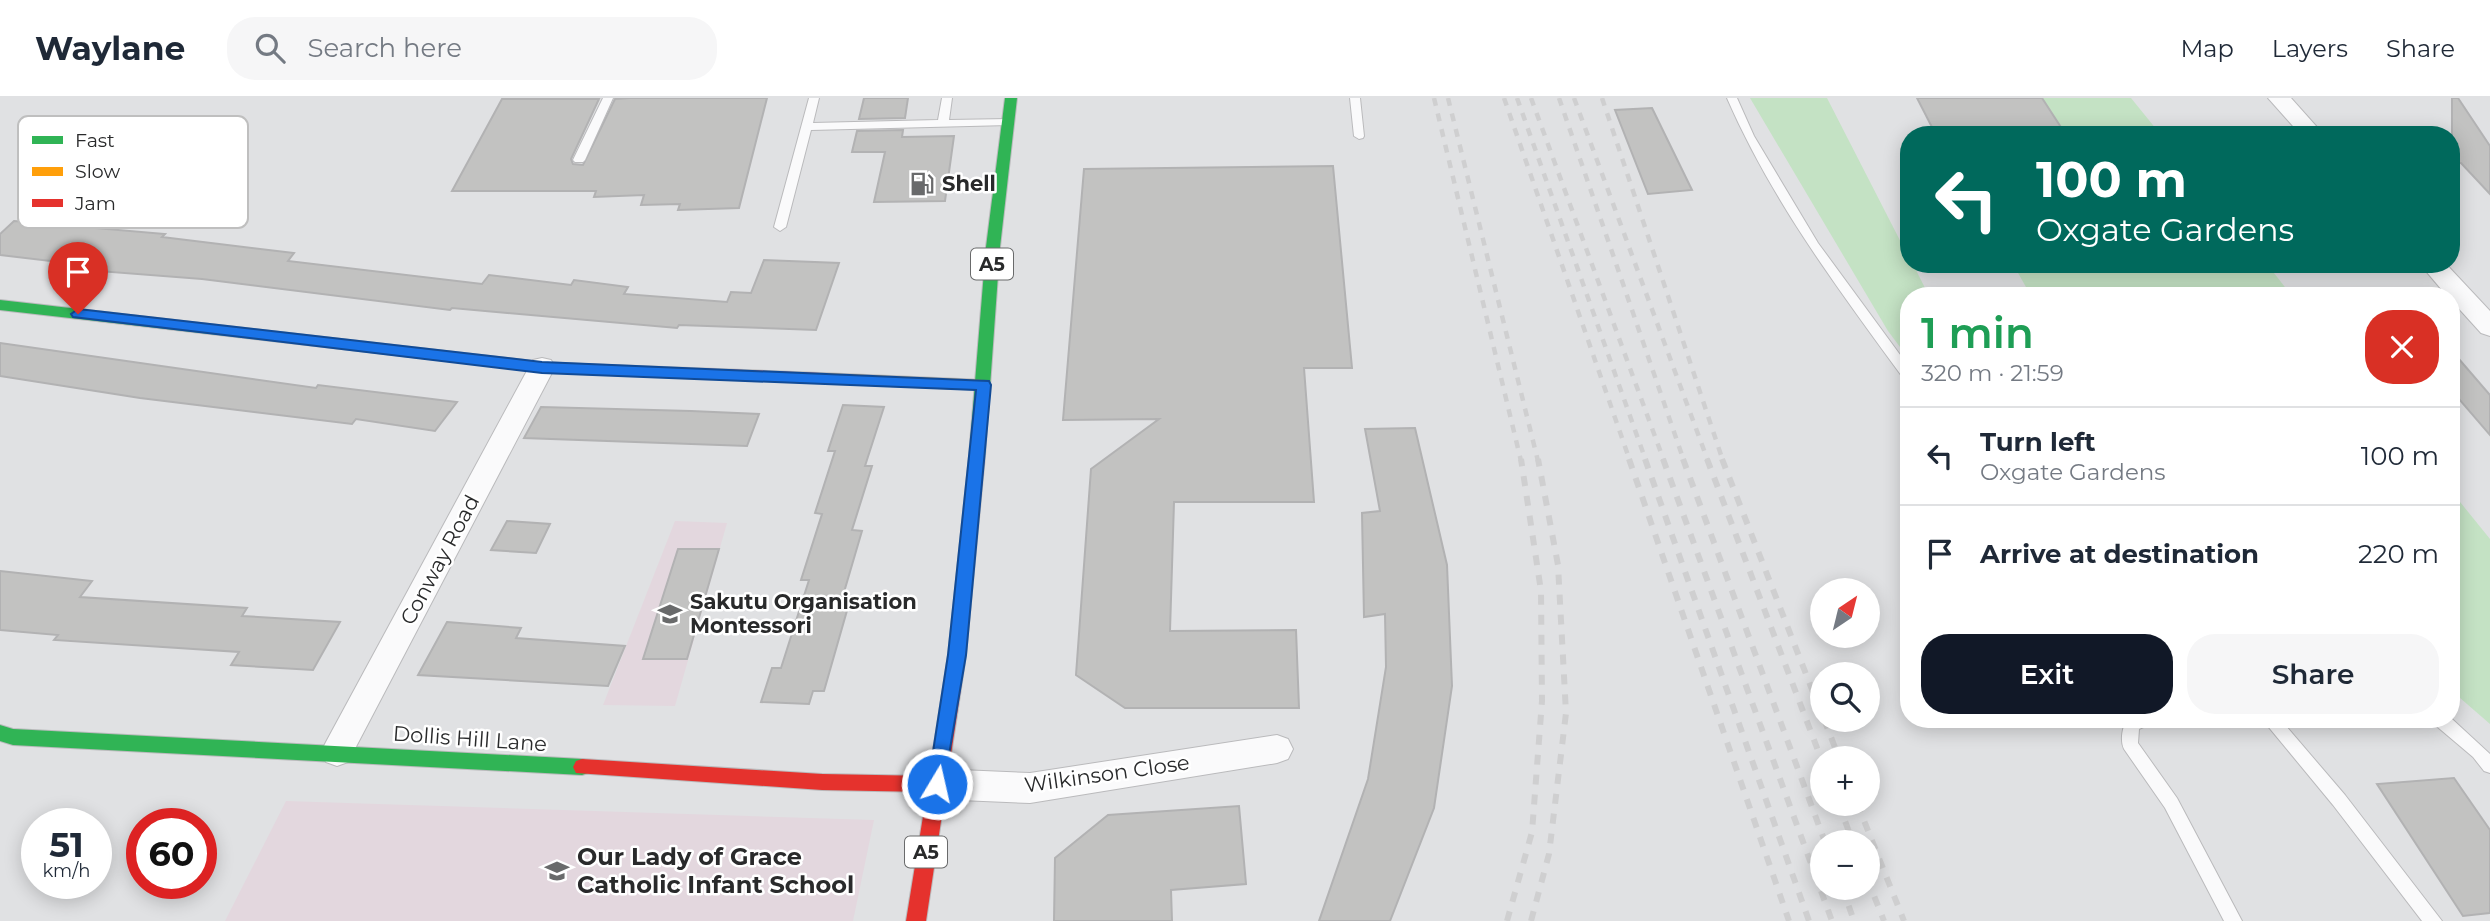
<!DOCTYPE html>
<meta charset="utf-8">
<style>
:root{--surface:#fff;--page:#f6f6f7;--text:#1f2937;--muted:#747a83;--line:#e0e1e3;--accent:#111827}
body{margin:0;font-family:Montserrat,sans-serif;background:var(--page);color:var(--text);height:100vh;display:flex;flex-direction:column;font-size:26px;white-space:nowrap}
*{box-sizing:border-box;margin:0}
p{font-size:23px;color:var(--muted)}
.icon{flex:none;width:38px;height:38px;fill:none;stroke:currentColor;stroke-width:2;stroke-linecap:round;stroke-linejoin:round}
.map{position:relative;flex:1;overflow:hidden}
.details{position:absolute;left:1900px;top:189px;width:560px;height:441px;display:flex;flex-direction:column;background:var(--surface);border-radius:28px;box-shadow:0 4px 18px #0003}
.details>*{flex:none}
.banner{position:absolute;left:1900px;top:28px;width:560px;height:147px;border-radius:28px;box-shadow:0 4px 18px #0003;background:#00695c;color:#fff;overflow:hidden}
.needle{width:46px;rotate:35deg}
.controls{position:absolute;left:1810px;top:480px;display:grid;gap:14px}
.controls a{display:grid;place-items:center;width:70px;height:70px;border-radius:50%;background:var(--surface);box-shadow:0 4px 18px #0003;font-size:35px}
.speed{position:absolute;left:21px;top:710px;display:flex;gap:14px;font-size:35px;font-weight:700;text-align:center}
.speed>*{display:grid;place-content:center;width:91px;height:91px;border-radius:50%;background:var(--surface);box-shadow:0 4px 18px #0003;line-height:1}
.speed small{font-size:18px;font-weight:400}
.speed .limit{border:10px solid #d22;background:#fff;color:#111}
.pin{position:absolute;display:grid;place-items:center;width:60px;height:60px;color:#fff;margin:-72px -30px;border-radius:50% 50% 50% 0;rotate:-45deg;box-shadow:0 0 7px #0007}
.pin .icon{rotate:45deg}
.me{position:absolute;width:77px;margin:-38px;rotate:9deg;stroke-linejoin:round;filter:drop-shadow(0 0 5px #0008)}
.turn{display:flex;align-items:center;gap:24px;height:147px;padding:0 21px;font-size:32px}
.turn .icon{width:91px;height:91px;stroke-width:2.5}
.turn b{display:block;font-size:49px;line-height:60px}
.round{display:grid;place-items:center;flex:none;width:74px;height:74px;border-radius:28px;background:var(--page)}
.head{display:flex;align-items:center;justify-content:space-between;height:119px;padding:0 21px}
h1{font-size:42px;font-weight:600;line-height:52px;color:#1e9e55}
.action{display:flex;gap:14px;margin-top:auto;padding:14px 21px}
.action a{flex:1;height:80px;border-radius:28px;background:var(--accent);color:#fff;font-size:28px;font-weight:600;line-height:80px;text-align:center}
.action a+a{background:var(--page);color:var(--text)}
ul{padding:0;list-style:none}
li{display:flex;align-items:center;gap:21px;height:98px;padding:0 21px;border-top:2px solid var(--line)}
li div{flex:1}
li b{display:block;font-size:26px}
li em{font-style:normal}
header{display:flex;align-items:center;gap:42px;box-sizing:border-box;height:98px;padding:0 35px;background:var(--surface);border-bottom:2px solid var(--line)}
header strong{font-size:33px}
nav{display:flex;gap:38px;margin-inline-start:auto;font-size:24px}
.search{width:490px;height:63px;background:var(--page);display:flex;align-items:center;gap:18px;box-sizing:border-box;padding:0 24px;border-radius:28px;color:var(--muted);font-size:26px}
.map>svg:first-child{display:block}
.education{fill:#e3d7de}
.green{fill:#c4e2c4}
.building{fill:#c2c2c1;stroke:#b2b2b3;stroke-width:2}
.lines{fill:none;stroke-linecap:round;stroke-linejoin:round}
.lane-casing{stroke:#bababc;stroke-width:2}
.street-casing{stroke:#bababc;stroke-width:2}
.fast-casing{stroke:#bababc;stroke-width:2}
.slow-casing{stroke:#bababc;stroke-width:2}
.jam-casing{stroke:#bababc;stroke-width:2}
.lane{fill:#fafafb;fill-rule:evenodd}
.street{fill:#fafafb;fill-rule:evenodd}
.fast{fill:#30b455;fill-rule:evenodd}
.slow{fill:#ff9f0a;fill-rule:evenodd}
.jam{fill:#e5322d;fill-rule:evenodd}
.rail-far1{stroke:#cfcfd0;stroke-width:4.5;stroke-dasharray:8 8;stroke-linecap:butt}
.rail{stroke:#cfcfd0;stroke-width:6;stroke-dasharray:10 10;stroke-linecap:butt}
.route{fill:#1a73e8;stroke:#114b97;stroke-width:2}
.labels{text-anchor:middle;stroke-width:5;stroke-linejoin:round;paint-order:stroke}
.shield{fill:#fff;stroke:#696a6b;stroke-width:2}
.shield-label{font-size:19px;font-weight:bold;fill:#292a2b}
.poi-label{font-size:21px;font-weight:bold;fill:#292a2b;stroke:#fff;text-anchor:start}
.street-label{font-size:21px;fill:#292a2b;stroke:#fff}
.near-poi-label{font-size:24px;font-weight:bold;fill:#292a2b;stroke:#fff;text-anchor:start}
.key{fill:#fff;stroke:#bfbfbf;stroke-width:2}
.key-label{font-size:19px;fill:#292a2b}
</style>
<header>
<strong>Waylane</strong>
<div class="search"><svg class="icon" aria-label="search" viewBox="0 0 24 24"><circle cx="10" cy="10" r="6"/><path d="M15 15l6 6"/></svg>Search here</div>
<nav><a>Map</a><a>Layers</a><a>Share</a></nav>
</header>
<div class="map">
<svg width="2490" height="823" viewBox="0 0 2490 823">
<rect width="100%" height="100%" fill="#e0e1e3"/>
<!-- education -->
<path class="education" d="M675,423L727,425L675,608L603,607Z
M286,703L874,722L853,823H225Z"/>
<!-- green -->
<path class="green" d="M1750,0H1827L1909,160V166H1913L1929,198H1909V261L1888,233Z
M2038,0H2131L2161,37H2061Z
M2013,166H2267L2292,198H2031Z
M2452,394L2490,441V626L2452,593Z"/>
<!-- building -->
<path class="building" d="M630,0H767L739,110L678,112L680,106L641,107L644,97L594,99L596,93H452L502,1H599L571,61L573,66L583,67L615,1Z
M864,0H908L905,20L859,21Z
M1917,0H2042L2066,37H1936Z
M2452,0H2458L2490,48V96L2461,65H2452Z
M1652,10L1692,92L1648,96L1615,12Z
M903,32L902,39L954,38L945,103L874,104L885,54H852L857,33Z
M1333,68L1352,270H1304L1314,404H1174L1170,533L1296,532L1299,610H1125L1076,577L1091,371L1159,321L1063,322L1084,71Z
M14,123L165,136L162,139L294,155L288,163L482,186L489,177L571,187L574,182L628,189L624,196L727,204L731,194L751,195L764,162L839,165L816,232L679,227L677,230L452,210L450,212L202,181L72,171L76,166L0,157V136Z
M0,245L316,290L318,287L457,304L435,333L356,321L352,326L140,300L0,278Z
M2452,253L2490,297V337L2452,293Z
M843,307L884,309L865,368H872L852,432L862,433L842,501L850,502L824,593H813L809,606L761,604L772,570H781L809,482H801L822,416L815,415L835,353H828Z
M541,309L691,313L759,316L747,348L524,340Z
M1415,330L1447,467L1452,588L1434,710L1390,823H1319L1368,681L1386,569L1385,516L1364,519L1362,415L1380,413L1365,331Z
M507,423L550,426L536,455L491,452Z
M678,451H719L687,561H643Z
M0,473L92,483L80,499L247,510L242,518L340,524L313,572L231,567L239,554L54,542L58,537L0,532Z
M447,524L521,530L516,540L625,548L608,588L418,577Z
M2454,680L2490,732V815L2463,818L2377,686Z
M1239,708L1246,786L1171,792L1172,823H1054L1055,760L1108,717Z"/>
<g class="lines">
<!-- lane casing -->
<g class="lane-casing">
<path id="lane" d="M603,0H613L585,62L583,64H575L573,62Z
M809,0H819L813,25L938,22L942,0H952L949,22L1009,21L1014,24L1009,27L811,32L786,129L780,133L774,129Z
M1350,0H1360L1364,38L1363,40L1359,41L1354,38Z
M1727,0H1737L1754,38L1818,145L1909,269V283L1904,281C1838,191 1772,103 1727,0Z
M2128,621H2152L2150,626L2139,631L2138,645L2177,700L2242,823H2224L2165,710L2124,651C2120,643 2122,628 2128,621Z
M2262,621H2280L2345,697L2442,823H2422L2333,707Z
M2432,621H2452L2490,656V675L2484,673L2473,659L2434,626Z"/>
</g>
<!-- street casing -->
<g class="street-casing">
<path id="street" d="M2268,0H2291L2324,37H2301Z
M2420,166H2446L2490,213V238L2481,235L2452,203V198H2447Z
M542,260L551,262L555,269L348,664L337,668L326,664L321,654L326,644L529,269L533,262Z
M1277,637L1288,641L1293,651L1288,661L1277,665L1030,705L937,701L926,696L921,686L926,676L937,671L1030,675Z"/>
</g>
<!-- fast casing -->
<g class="fast-casing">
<path id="fast" d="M1005,0H1017L1000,149L985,358L977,364L969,358L986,149Z
M0,202L542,264L584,266L591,271L584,276L542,274L0,212Z
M0,627L13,631L582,661L588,663L591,669L588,675L582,677L13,647L0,643Z"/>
</g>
<!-- slow casing -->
<g class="slow-casing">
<path id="slow" d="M820,275L984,282L991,287L984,292L820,285L813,280Z"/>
</g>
<!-- jam casing -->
<g class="jam-casing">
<path id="jam" d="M584,266L820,275L827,280L820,285L584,276L577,271Z
M977,352L985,358L966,557L926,823H906L927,694L822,692L576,675L573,669L576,663L582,661L822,676L929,678L948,557L969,358Z"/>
</g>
<!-- lane -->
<use href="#lane" class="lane"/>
<!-- street -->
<use href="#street" class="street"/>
<!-- fast -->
<use href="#fast" class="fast"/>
<!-- slow -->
<use href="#slow" class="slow"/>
<!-- jam -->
<use href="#jam" class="jam"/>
<!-- rail-far1 -->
<path class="rail-far1" d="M1434,0L1521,363
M1448,0L1538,363
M1504,0L1630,363
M1517,0L1646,363
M1531,0L1664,363
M1559,0L1684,363
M1574,0L1708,363
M1602,0L1723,363"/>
<!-- rail -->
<path class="rail" d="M1629,361L1789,823
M1645,361L1809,823
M1663,361L1832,823
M1683,361L1825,744
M1707,361L1822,663
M1722,361L1822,617
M1824,621L1839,660
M1838,705L1853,744
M1857,705L1904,823
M1867,780L1884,823
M1842,789L1854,823
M1507,823L1532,734L1542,603L1541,493L1521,361
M1531,823L1549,756L1566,615L1558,467L1538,361"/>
</g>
<!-- route -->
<path class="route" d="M78,211L542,264L989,283L991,287L966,557L943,692L937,694L930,692L928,686L948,557L976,292L542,275L73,219L71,216Z"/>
<!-- icons -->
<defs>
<g id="fuel-bare" transform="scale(1.89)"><path d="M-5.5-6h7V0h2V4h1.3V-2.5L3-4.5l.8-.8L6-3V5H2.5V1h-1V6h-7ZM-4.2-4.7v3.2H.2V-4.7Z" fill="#696a6b" stroke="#fff" stroke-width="2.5" paint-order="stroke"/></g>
<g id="school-bare" transform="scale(1.89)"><path d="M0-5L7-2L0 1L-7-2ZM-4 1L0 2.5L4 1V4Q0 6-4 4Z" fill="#696a6b" stroke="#fff" stroke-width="2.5" paint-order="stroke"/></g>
</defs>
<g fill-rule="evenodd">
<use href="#fuel-bare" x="922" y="86"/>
<use href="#school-bare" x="670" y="516"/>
<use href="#school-bare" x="557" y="773"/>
</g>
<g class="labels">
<!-- shield labels -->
<g class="shield">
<rect x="971" y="150.5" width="42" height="31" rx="5"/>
<rect x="905" y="738.5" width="42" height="31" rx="5"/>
</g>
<g class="shield-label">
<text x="992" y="173">A5</text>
<text x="926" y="761">A5</text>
</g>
<!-- poi labels -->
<g class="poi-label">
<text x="942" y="93">Shell</text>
<text x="690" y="511">Sakutu Organisation<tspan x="690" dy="24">Montessori</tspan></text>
</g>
<!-- street labels -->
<g class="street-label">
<text transform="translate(440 462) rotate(-62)" y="7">Conway Road</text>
<text transform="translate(470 641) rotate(4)" y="7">Dollis Hill Lane</text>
<text transform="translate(1107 676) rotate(-8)" y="7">Wilkinson Close</text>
</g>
<!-- near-poi labels -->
<g class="near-poi-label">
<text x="577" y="767">Our Lady of Grace<tspan x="577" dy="28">Catholic Infant School</tspan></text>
</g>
</g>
<!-- legend -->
<rect x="18" y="18" width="230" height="112" rx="10" class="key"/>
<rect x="32" y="38" width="31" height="8" fill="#30b455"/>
<rect x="32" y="69" width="31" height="9" fill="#ff9f0a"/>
<rect x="32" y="101" width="31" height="8" fill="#e5322d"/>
<g class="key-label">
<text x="75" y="49">Fast</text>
<text x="75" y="80">Slow</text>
<text x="75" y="112">Jam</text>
</g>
</svg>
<div class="controls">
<a><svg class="needle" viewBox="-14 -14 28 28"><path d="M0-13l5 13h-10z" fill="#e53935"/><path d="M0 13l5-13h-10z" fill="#747a83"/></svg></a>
<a><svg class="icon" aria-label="search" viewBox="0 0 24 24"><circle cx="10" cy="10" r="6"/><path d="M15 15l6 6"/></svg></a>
<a>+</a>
<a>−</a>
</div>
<div class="speed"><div>51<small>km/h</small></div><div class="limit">60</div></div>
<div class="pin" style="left:78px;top:216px;background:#d93025"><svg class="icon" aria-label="arrive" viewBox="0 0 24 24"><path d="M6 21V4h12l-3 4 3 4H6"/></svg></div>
<svg class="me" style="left:937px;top:686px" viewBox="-20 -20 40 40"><circle r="17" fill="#1a73e8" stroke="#fff" stroke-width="3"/><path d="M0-11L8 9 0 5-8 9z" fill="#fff"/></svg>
<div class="banner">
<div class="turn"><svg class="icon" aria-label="left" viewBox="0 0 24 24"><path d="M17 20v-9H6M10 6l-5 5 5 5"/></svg><div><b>100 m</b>Oxgate Gardens</div></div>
</div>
<section class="details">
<div class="head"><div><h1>1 min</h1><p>320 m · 21:59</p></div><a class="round" style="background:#d93025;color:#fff"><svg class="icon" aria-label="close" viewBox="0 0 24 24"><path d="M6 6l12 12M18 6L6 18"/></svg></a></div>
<ul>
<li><svg class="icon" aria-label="left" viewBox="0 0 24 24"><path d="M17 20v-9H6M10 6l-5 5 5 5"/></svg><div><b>Turn left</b><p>Oxgate Gardens</p></div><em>100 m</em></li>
<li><svg class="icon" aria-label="arrive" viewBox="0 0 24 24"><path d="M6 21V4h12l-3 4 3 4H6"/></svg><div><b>Arrive at destination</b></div><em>220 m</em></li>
</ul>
<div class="action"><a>Exit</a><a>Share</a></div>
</section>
</div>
